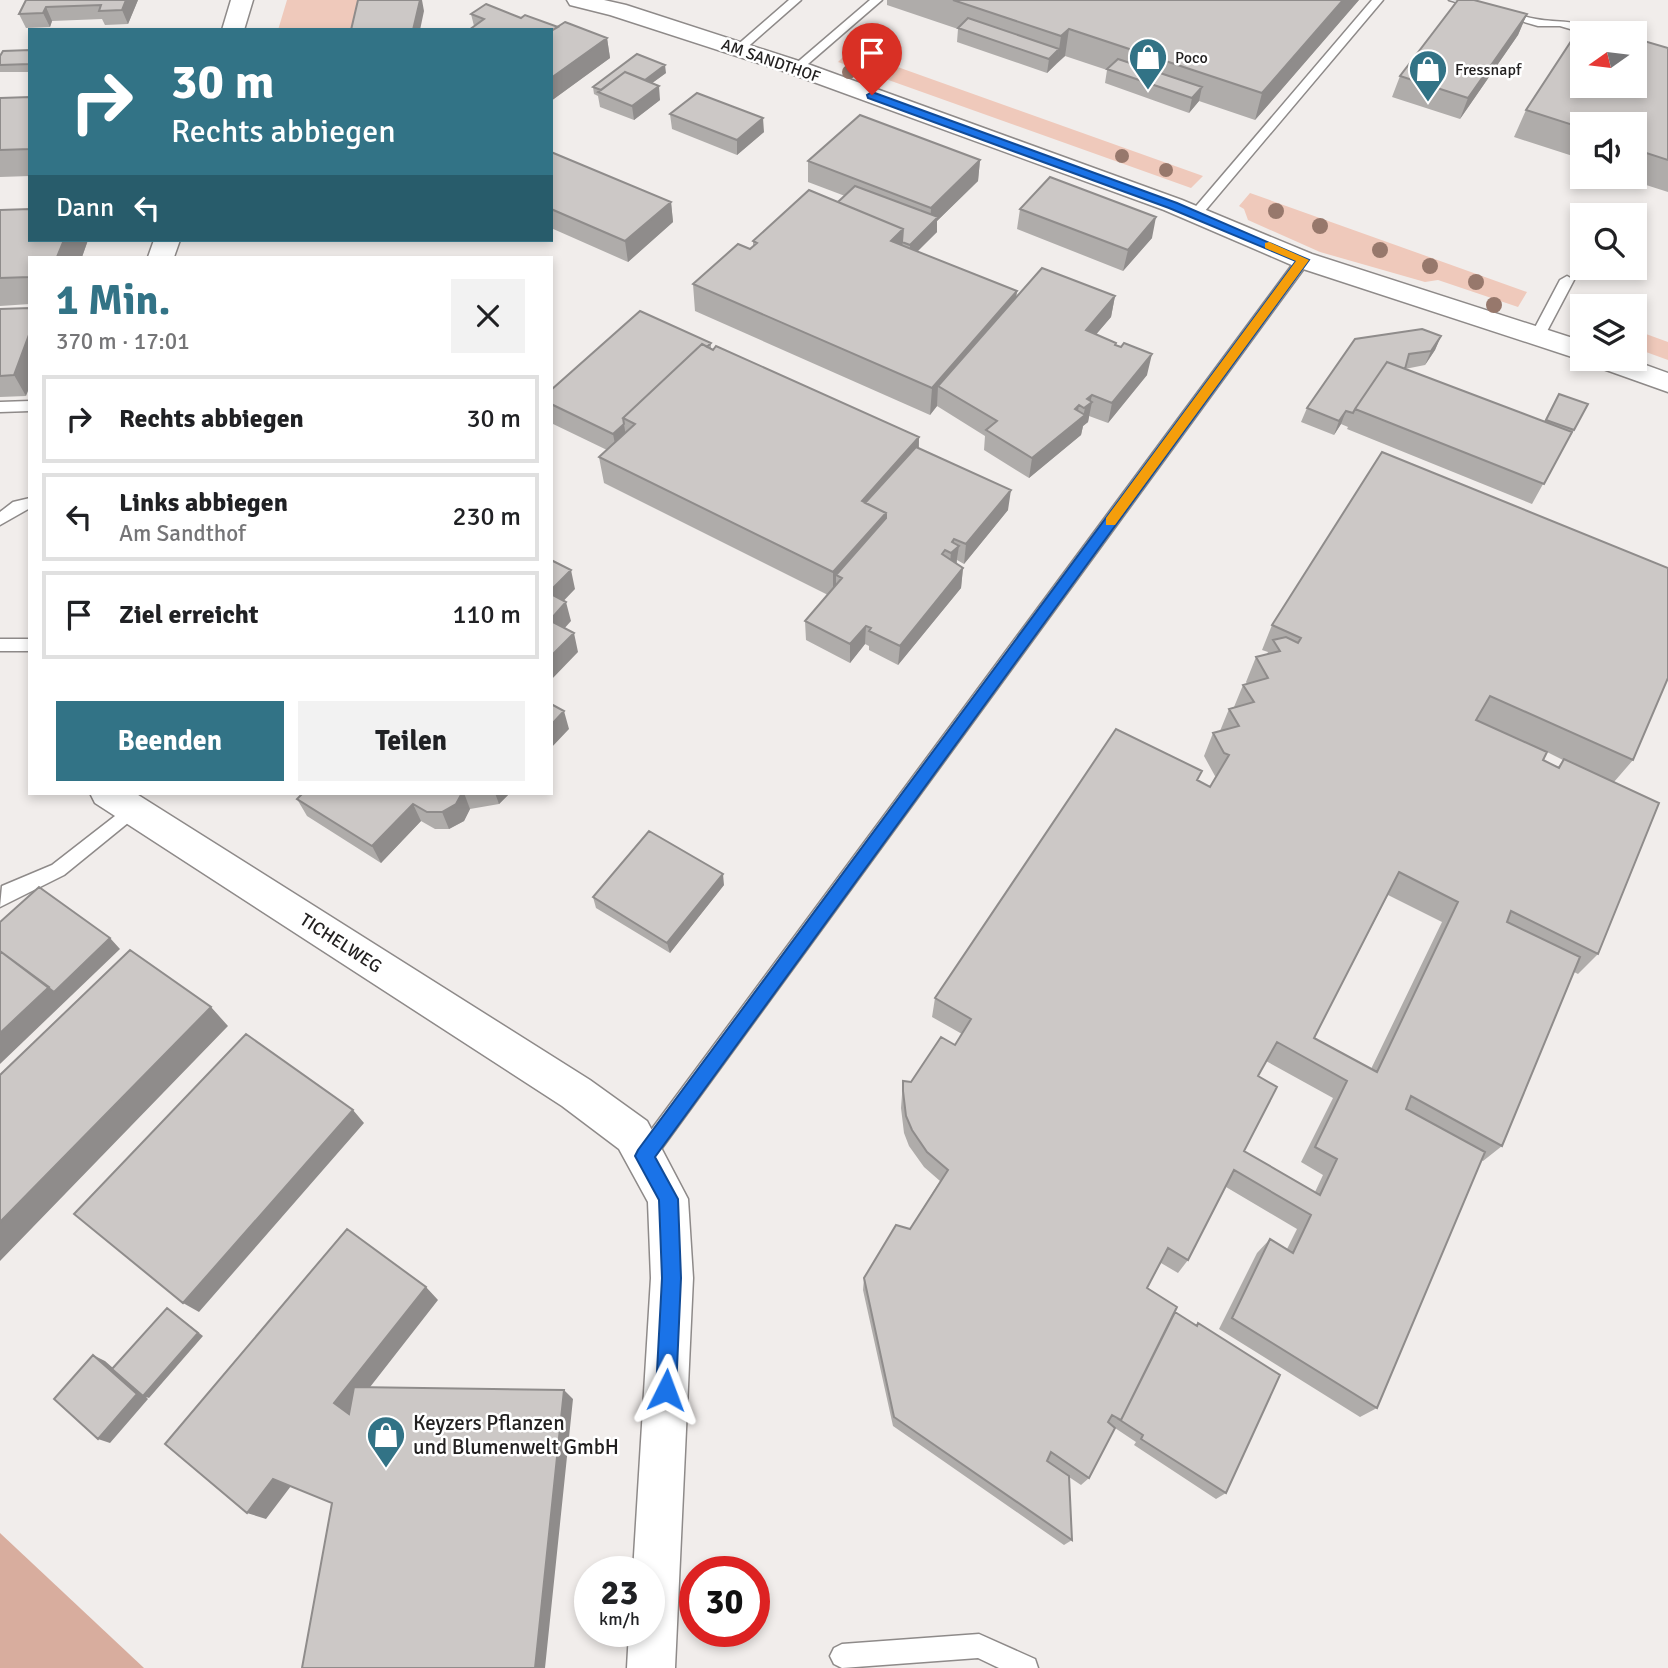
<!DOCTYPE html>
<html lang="de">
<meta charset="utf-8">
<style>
:root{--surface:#fff;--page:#f2f2f2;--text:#202124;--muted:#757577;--line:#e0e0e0;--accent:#327386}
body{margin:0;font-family:Signika,sans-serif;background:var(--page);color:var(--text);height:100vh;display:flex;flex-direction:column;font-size:26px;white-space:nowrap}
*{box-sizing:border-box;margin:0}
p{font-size:23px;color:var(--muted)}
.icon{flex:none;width:38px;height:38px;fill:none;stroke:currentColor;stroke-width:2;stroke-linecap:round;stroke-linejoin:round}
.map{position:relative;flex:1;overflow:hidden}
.panel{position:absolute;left:28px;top:256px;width:525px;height:539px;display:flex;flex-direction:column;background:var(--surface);border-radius:0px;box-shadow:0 4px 10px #0003}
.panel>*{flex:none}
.top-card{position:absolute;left:28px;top:28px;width:525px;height:214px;border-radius:0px;box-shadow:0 4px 10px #0003;background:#327386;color:#fff;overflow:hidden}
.needle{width:46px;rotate:256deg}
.buttons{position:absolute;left:1570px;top:21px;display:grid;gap:14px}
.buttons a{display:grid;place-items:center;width:77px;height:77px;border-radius:0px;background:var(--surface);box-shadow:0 4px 10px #0003;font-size:35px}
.speed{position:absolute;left:574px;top:1556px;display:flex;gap:14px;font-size:35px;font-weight:700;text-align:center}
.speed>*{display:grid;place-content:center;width:91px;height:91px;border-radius:50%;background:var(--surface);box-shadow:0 4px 10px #0003;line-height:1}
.speed small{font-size:18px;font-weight:400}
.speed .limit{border:10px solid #d22;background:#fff;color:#111}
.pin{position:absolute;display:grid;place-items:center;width:60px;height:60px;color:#fff;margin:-72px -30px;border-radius:50% 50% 50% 0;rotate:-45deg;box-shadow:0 0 7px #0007}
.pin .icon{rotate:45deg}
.me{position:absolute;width:77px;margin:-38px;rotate:3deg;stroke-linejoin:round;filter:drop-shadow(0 0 5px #0008)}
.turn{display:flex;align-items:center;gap:24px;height:147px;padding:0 28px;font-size:32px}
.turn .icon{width:91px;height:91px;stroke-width:2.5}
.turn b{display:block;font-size:49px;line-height:60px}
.then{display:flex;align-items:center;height:66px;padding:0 28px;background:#0003;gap:14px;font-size:26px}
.round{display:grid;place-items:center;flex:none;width:74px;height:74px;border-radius:0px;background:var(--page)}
.head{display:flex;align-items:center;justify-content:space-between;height:119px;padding:0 28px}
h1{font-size:42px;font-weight:700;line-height:52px;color:var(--accent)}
.button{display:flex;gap:14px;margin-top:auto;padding:14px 28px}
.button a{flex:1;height:80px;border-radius:0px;background:var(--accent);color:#fff;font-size:28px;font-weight:700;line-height:80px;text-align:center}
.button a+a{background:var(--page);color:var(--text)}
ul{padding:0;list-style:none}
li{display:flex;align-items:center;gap:21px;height:88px;margin:0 14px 10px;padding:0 14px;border:4px solid var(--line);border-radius:0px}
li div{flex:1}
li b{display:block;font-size:26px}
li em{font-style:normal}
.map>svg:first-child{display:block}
.green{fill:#efc9bb}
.forest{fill:#d8ad9e}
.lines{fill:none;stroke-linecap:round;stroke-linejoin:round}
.service-casing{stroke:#8e8a89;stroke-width:3}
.minor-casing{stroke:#8e8a89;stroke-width:3}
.service{fill:#fff;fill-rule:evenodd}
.minor{fill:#fff;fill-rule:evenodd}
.tree{fill:#97786c}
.wall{fill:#afacaa;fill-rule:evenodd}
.shaded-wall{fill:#8f8c8b}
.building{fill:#ccc8c6;stroke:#8f8c8b;stroke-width:2;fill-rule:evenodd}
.route{fill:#1a73e8;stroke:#114b97;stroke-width:2}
.slow{fill:#f59e0b}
.labels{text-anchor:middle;stroke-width:5;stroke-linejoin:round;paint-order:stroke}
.far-poi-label{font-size:16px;fill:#222020;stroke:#fff;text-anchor:start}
.far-street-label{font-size:16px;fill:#222020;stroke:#fff}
.street-label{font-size:18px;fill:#222020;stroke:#fff}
.near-poi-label{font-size:21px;fill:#222020;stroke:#fff;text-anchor:start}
</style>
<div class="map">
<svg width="1668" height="1668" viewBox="0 0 1668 1668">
<rect width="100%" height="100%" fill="#f1edeb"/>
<!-- green -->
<path class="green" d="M287,0H416L354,30H278Z
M850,50L1203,176L1191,188L838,62Z
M1250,193L1527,292L1518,307L1438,280L1425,282L1320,252L1248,220L1244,209L1239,206Z
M1635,330L1668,342V360L1635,348Z"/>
<!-- forest -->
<path class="forest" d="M0,1533L144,1668H0Z"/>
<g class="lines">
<!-- service casing -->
<g class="service-casing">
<path id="service" d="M789,0H801L743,51H735V47Z
M870,0H882L801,70H793V66Z
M1372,0H1383L1199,218H1191V212Z
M1449,0C1479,0 1506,13 1536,19C1557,23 1582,19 1601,33H1584L1560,26H1538Z
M1303,256L1308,257V263L651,1163L644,1166L637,1163L634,1156L637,1149L1298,257Z
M1567,276L1574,280L1545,335L1538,339L1533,338L1531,335L1560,280Z
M30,401V411L0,412V402Z
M30,498V508L0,525V512L13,502Z
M0,639H30V651H0Z
M133,802L139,804L142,809L139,814L64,875L0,907L2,886L52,865Z
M979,1634L1035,1659L1038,1668H999L978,1658L842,1668L834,1664L830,1656L834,1648L842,1644Z"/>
</g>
<!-- minor casing -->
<g class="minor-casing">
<path id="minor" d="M231,0H253L244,30H222Z
M567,0H604L626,5L805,63L1182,200L1312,254L1582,341V359H1587L1572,357L1294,266L1164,210L789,73L610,15L570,5Z
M154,240H180L174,257H148Z
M1588,359H1629L1668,373V392L1592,365Z
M90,793H135L590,1080L647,1121L688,1199L693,1278L675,1668H627L629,1631H649V1572H633L651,1278L648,1202L619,1149L562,1106L95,803Z"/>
</g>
<!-- service -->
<use href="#service" class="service"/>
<!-- minor -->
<use href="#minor" class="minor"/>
</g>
<!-- trees -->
<g class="tree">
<circle cx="849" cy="72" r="7"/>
<circle cx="1122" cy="156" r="7"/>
<circle cx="1166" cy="170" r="7"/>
<circle cx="1276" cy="211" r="8"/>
<circle cx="1320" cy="226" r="8"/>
<circle cx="1380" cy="250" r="8"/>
<circle cx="1430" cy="266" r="8"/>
<circle cx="1476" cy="282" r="8"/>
<circle cx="1494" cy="305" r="8"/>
</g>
<!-- wall -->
<path class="wall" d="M26,0H138L128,24L105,25L102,19L52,21L50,27L26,28L19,14Z
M887,0H1359L1255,120L1199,101L1189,113L1105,83L1107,70L1065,56L1047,73L957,42L958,29L887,5Z
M486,4L521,18L525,15L558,27L565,22L607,38L610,58L551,101V30H469L474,26L471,14Z
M1527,14L1518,35L1460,119L1392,97L1400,76Z
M1668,48V192L1621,177H1634V124H1582V159L1514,137L1526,110Z
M30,50V72H0V56Z
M666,73L652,83L660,100L634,120L600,107L598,96L594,94L593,87Z
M30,97V176L0,177V98Z
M670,114L764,132L737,155L672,129Z
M551,152L671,202L673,222L628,262L551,228Z
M980,160L978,181L937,221V232L917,251L1017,291L1016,298L1115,296L1111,317L1096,334L1116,345L1147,375L1108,423L1089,416L1088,422L1083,426L1081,435L1029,478L984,450L985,436L937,406L930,415L695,311L693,284L750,249L753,246V241L838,202L845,196L808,182V161Z
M1020,209L1152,238L1123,271L1017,229Z
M0,210L88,240L82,257H30V304L0,306Z
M0,309L26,396L0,397Z
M1441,336L1435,350L1425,365L1405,369L1544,422L1559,394L1574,430L1570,437H1569L1532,504L1347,429L1348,427L1341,424L1334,435L1301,422L1307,408Z
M711,343V349L919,437V448L1008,510L964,564L957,560V564L963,568L961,588L898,665L869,650V646L865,644L850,663L806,640L805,621L828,595L604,483L599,457L607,450L551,423V390Z
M1382,452L1633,760L1614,782L1598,954L1578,974L1574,972L1502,1146L1483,1161L1481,1160L1377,1408L1360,1417L1219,1329L1257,1253L1270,1239L1287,1249L1297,1229L1226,1187L1188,1260L1178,1273L1161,1263L1147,1288L1175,1312L1196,1326L1198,1323L1226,1493L1216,1499L1134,1445L1136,1442L1115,1428L1089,1478L1081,1485L1069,1477L1072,1540L1064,1545L893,1426L863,1290L864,1278L910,1229L940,1181L924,1167L909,1146L904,1133L901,1108L903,1081L911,1082L955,1045L962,1034L932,1017L935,998L1198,781L1210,787L1216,776H1215L1204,756L1213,733L1220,731L1229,709L1234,707L1243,685L1247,684L1246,682L1256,657L1267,654L1268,652L1262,650L1272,625ZM1547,752L1563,760L1558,767L1543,760ZM1388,895L1442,922L1371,1069L1314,1038ZM1266,1061L1333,1098L1301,1162L1323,1175L1315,1192L1244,1151L1258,1076Z
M303,793H510L499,804L470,809L464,821L449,829H435L421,821L381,863L307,816L297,799Z
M724,885L670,953L596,908L593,897Z"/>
<!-- shaded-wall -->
<path class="shaded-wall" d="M126,0H138L128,24L122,10Z
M420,0H422L424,11L420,30H413Z
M1343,0H1359L1255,120L1262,93Z
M46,7L52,21L50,27L43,13Z
M1527,14L1518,35L1460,119L1468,98Z
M1069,29L1065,56L1057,63L1061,36Z
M607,38L610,58L551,101V78Z
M1059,49L1057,63L1047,73L1049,59Z
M665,65L666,73L644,89L643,82Z
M659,86L660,100L634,120L632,106Z
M1202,87L1199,101L1189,113L1192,98Z
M763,118L764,132L737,155V140Z
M980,160L978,181L937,221V232L910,259V245L930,225L931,208Z
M671,202L673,222L628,262L625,241Z
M1156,217L1152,238L1123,271L1128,250Z
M903,229L902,256L891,241Z
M64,240H88L82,257H57Z
M1017,291L1013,318L938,386L937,406L930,415L932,388Z
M1115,296L1111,317L1082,351L1086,330Z
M30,332V386L26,396L14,375Z
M1441,336L1435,350L1425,365L1431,351Z
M1152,354L1147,375L1108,423L1112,403Z
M1092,395L1090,404L1092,402L1088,422L1083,426L1081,435L1029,478L1032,458L1079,405L1076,422L1083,417L1087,399Z
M1346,411L1341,424L1334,435L1339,421Z
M624,424L627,444L617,454L613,434Z
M919,437L918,463L874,513L862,501Z
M1011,490L1008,510L964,564L966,544Z
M886,513L885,538L842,578L836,575V594L833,597V572Z
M954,539L953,551L959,546L956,565L949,573L952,542Z
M963,568L961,588L898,665L900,646Z
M571,570L575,589L553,612L551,604V590Z
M566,602L571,621L555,639L551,625V619Z
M866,626L865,644L850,663V644Z
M574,633L578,652L551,680V656Z
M564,711L569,729L551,748V725Z
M462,793H464L470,809L464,821L449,829L442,812Z
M495,793H510L499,804Z
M413,804L421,821L381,863L372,846Z
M723,874L724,885L670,953L667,943Z
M110,938L120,949L0,1064V1033L49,987Z
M211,1007L228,1026L0,1261V1222Z
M353,1110L364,1123L199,1312L183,1303Z
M426,1287L438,1300L349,1414L334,1403Z
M167,1308L203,1336L149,1398L146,1397L148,1399L110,1443L98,1439L93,1355L105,1361L144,1395Z
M564,1390L573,1399L545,1668H535Z
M273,1479L291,1486L266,1519L247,1513Z"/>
<!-- building -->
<path class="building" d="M26,0H126L122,10L99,11L101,5L46,7L43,13L19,14Z
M358,0H420L413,30H351Z
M953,0H1343L1262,93L1069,29L1061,36Z
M1458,0H1474L1527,14L1468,98L1400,76Z
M486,4L521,18L525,15L558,27L551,31V30H469L484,19L471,14Z
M968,18L1059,49L1049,59L958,28Z
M565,22L607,38L551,78V31Z
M1583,23L1618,33H1582V86H1634V38L1668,48V160L1634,149V124H1582V128L1526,110Z
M30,50V64L0,65V56L3,51Z
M637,54L665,65L645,80L625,72L601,90L593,87Z
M1118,59L1202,87L1192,98L1107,69Z
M625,72L659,86L632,106L598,92Z
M697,93L763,118L737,140L670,114Z
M30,97V149L0,150V98Z
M860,115L980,160L931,208L808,161Z
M551,152L671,202L625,241L551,209Z
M1050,177L1156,217L1128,250L1020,209Z
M855,186L938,217L910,245L902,242L903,229L838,202Z
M809,190L903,229L891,241L1017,291L932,388L693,284L738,244L750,249L757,243L753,241Z
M30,209V240H64L57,257H30V277L0,278V210Z
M1042,268L1115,296L1086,330L1116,343L1115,345L1121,347L1124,343L1152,354L1112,403L1092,395L1087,399L1092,402L1084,408L1079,405L1075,409L1085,415L1032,458L986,430L997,421L938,386Z
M30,308V332L14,375L0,376V309Z
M640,311L711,343L707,347L702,344L623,418L624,424L613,434L551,404V390Z
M1422,329L1441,336L1431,351L1409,354L1405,369L1387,362L1355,409L1353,413L1346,411L1339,421L1307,408L1355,339Z
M702,344L713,350L716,346L919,437L862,501L886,513L833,572L599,457L635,424L623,418Z
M1387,362L1572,432L1544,484L1355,409Z
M1559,394L1588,404L1574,430L1546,420Z
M916,447L1011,490L966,544L954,539L952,542L959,546L951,553L945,550L942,554L963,568L900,646L869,631L871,628L866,626L850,644L805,621L842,578L836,575L886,518V513L865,503Z
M1382,452L1668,568V678L1633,760L1490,696L1476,720L1547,752L1543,760L1559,768L1564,759L1659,803L1598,954L1511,911L1507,922L1580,957L1502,1146L1411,1096L1406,1109L1485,1152L1377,1408L1232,1318L1270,1239L1293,1253L1311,1215L1234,1170L1188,1260L1168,1248L1147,1288L1177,1307L1121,1420L1112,1415L1108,1422L1115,1428L1089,1478L1051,1452L1047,1461L1069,1476L1072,1540L894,1417L864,1278L896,1225L910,1229L948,1170L927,1152L912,1130L906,1116L903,1091V1081L911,1082L941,1037L955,1045L971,1019L935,998L1116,729L1202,771L1197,780L1210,787L1229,755L1224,753L1213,733L1239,726L1229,709L1254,702L1243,685L1268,678L1256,657L1280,651L1273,640L1286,637L1298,643L1301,638L1272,625ZM1399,872L1458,902L1377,1072L1314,1038ZM1277,1042L1347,1081L1315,1147L1337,1159L1320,1195L1244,1151L1277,1087L1258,1076Z
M551,560L571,570L551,590Z
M551,594L566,602L551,619Z
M551,621L574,633L551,656Z
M551,704L564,711L551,725Z
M303,793H462L456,804L442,812H427L413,804L372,846L297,799Z
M649,831L723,874L667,943L593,897Z
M39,887L110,938L54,992L0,951V922Z
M130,950L211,1007L0,1222V1075Z
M0,951L49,987L0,1033Z
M246,1034L353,1110L183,1303L74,1214Z
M347,1229L426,1287L334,1403L349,1414L354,1387L564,1390L535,1668H302L332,1503L273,1479L247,1513L165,1444Z
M167,1308L198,1333L143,1396L112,1369Z
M1175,1312L1197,1326L1198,1323L1280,1375L1226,1493L1141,1439L1143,1435L1120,1420H1121Z
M93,1355L137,1394L98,1439L54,1399Z"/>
<!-- route -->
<path class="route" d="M872,92L1177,203L1309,260L655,1157L678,1199L681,1278L676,1390L673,1397L666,1399L659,1397L656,1390L662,1278L659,1200L635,1156L638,1150L1296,261L1169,208L868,98L867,95Z"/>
<!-- slow -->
<path class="slow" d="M1269,242L1309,260L1115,525H1106V518L1296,261L1265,248V243Z"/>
<!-- icons -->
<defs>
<g id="shop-pin" transform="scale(2.0125)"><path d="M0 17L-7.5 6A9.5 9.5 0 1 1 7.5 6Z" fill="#327386" stroke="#fff"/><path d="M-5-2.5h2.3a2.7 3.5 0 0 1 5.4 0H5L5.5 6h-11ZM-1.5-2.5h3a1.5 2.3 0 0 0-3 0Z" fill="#fff"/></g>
</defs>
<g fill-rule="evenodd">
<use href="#shop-pin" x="1148" y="57"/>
<use href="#shop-pin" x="1428" y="69"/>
<use href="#shop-pin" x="386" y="1435"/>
</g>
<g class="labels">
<!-- far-poi labels -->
<g class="far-poi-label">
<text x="1175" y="63">Poco</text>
<text x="1455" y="75">Fressnapf</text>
</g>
<!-- far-street labels -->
<g class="far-street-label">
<text transform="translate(771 60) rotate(19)" y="6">AM SANDTHOF</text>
</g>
<!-- street labels -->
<g class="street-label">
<text transform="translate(341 943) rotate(33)" y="6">TICHELWEG</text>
</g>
<!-- near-poi labels -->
<g class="near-poi-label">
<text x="413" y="1430">Keyzers Pflanzen<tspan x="413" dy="24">und Blumenwelt GmbH</tspan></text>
</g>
</g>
</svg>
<div class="buttons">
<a><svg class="needle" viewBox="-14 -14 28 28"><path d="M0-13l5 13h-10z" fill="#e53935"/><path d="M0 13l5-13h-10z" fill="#757577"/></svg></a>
<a><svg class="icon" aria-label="sound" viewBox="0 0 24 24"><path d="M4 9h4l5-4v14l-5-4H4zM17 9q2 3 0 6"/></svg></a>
<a><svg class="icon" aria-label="search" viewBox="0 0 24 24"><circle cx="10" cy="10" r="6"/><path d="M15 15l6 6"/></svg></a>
<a><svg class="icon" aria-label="layers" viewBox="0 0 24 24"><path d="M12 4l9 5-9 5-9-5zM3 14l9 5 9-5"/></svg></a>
</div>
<div class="speed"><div>23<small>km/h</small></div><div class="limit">30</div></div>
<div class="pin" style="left:872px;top:95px;background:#d93025"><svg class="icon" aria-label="arrive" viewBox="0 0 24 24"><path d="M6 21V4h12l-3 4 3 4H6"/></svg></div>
<svg class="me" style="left:666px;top:1390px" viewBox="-20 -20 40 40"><path d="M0-17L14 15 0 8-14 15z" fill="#1a73e8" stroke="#fff" stroke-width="4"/></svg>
<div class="top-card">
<div class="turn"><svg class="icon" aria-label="right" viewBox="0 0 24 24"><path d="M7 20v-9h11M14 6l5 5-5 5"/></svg><div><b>30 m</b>Rechts abbiegen</div></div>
<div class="then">Dann<svg class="icon" aria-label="left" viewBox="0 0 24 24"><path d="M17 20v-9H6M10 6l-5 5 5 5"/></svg></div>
</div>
<section class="panel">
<div class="head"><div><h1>1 Min.</h1><p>370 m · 17:01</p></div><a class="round"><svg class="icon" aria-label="close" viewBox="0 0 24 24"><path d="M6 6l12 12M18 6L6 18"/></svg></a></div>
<ul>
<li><svg class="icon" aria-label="right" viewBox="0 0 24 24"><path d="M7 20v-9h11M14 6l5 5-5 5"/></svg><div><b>Rechts abbiegen</b></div><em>30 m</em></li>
<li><svg class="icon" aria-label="left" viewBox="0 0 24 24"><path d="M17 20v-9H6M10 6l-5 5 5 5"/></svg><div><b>Links abbiegen</b><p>Am Sandthof</p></div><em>230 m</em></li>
<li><svg class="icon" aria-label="arrive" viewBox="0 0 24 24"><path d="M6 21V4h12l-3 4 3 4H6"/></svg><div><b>Ziel erreicht</b></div><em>110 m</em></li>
</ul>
<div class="button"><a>Beenden</a><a>Teilen</a></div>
</section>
</div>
